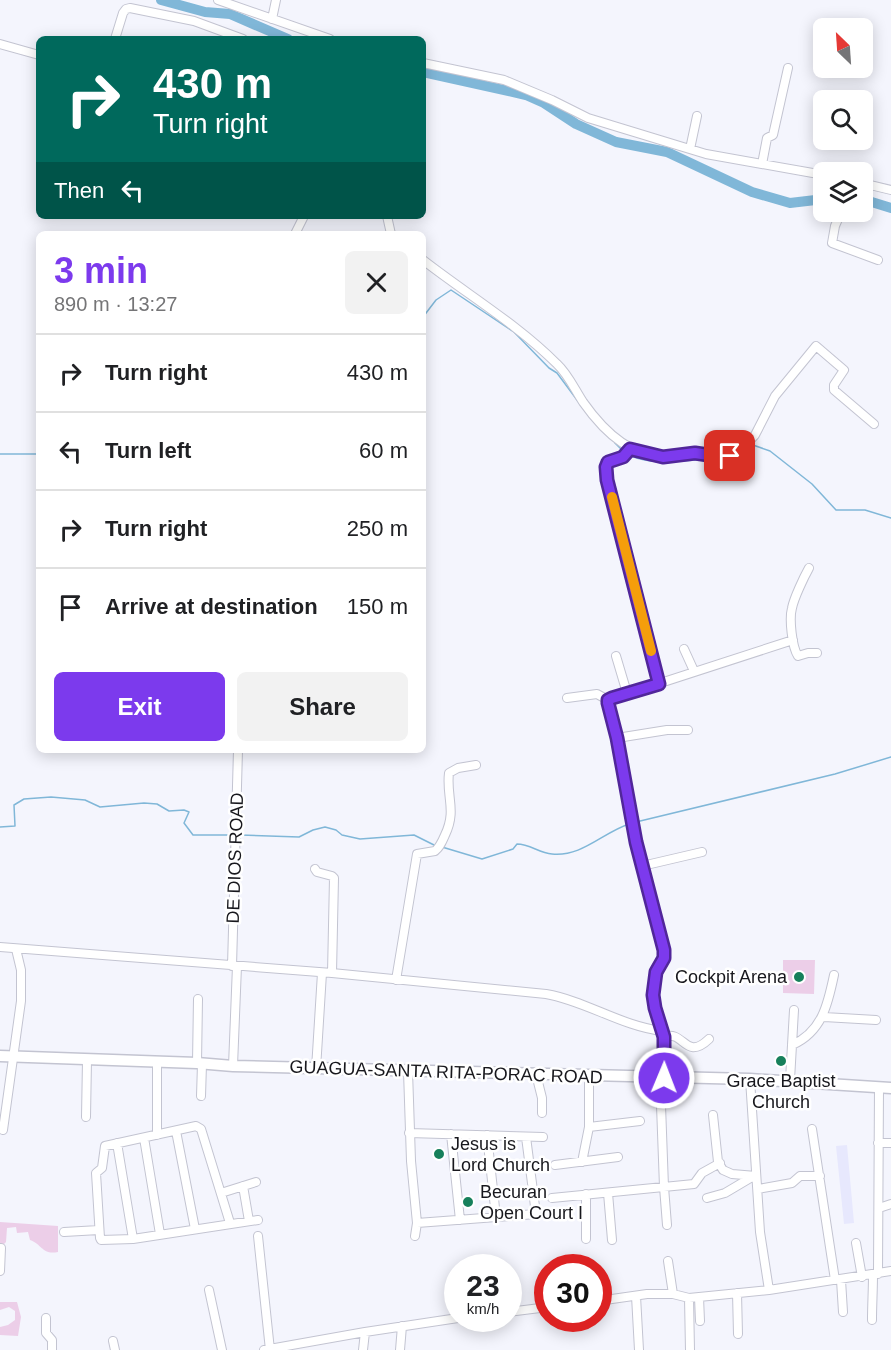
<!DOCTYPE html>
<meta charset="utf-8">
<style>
:root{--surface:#fff;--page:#f2f2f2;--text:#202124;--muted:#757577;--line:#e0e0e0;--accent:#7c3aed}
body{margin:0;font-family:Arial,sans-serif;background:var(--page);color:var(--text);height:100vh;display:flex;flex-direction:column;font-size:22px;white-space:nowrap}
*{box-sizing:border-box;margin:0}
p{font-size:20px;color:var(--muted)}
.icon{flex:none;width:33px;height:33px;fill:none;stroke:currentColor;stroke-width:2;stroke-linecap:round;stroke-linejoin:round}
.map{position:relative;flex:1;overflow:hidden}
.panel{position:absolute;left:36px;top:231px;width:390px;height:522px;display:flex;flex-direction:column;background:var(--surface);border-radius:9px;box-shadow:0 3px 15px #0003}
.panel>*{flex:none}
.banner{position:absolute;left:36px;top:36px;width:390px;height:183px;border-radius:9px;box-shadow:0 3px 15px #0003;background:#00695c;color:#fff;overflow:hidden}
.needle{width:39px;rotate:335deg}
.fabs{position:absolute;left:813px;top:18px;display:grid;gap:12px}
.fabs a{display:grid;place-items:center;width:60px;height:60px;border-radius:9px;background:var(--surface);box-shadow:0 3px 15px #0003;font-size:30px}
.speed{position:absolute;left:444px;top:1254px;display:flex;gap:12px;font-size:30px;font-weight:700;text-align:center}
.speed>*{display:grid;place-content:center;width:78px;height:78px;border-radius:50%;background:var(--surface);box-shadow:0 3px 15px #0003;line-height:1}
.speed small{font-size:15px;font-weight:400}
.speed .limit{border:9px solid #d22;background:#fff;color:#111}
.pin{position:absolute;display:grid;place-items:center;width:51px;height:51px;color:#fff;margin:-26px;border-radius:12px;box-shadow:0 3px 9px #0006}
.me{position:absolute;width:66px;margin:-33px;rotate:1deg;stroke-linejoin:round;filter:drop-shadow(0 0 4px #0008)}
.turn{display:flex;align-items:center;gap:21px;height:126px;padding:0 18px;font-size:27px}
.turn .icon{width:78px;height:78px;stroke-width:2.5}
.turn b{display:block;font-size:42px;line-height:51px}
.then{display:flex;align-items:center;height:57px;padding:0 18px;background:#0003;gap:12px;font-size:22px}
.round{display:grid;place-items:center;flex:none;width:63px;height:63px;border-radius:9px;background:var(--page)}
.summary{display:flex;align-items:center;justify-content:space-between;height:102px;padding:0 18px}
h1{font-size:36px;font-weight:600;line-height:45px;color:var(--accent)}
.action{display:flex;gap:12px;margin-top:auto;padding:12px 18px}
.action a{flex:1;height:69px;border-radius:9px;background:var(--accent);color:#fff;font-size:24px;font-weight:600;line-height:69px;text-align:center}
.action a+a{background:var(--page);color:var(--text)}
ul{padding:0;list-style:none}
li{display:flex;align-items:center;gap:18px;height:78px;padding:0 18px;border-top:2px solid var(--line)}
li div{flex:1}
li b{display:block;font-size:22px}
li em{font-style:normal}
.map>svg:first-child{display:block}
.built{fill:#e7e8fd}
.green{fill:#eccee8}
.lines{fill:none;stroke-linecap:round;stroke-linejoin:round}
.stream{stroke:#80b7d8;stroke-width:1.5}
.river{stroke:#80b7d8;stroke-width:10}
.minor-casing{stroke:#c3c4d1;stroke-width:10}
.major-casing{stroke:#c3c4d1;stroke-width:13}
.minor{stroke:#fff;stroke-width:8}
.major{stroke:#fff;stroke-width:10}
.route-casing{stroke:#51269a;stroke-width:15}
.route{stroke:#7c3aed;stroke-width:10}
.slow{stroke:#f59e0b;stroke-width:10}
.poi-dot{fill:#17805b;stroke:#fff;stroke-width:2}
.labels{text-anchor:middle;stroke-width:5;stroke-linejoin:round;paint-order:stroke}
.street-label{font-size:18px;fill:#18181d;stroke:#fff}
.poi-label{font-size:18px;fill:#18181d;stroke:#fff;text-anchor:start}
</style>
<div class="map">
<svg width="891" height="1350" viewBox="0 0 891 1350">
<rect width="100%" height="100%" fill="#f4f5fd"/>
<!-- built -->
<path class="built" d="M847,1145L854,1223L844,1224L836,1146Z"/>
<!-- green -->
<path class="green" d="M783,960H815L814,994L783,993Z
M0,1222L58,1226V1252C42,1255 43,1245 30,1240L28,1232L17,1233L16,1227L7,1228L6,1242L0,1248Z
M0,1302H17L21,1317L18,1336L0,1335V1327L8,1325L15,1320V1311L9,1307L0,1310Z"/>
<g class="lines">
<!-- stream -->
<path class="stream" d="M423,317L436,300L451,290L514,332L549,368L557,373L583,408
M615,443L624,452
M0,454H39
M631,456C653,465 675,461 698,460C712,459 727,462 741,464L753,445L770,451L812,484L836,510H865L891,518
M636,822L835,774L891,757
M0,827L15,826L14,805L24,799L51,797L85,800L100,807L144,803L157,804L169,811L184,810L189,812L184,823L193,835H232
M240,835L299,837L313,830L325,827L336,830L342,835L360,839L414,835L434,845
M442,847L482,859L513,849L517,844C530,844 539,853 552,854C582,857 602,833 629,824"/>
<!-- river -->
<path class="river" d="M161,0L205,12L230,14L288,39
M423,72L526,95L544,103L576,124L616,142L667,152L752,192L790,203L824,199
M862,199L891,208"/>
<!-- minor casing -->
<g class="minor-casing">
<path id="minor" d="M218,0L330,39
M272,19L276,0
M115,39L123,13L126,9L130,8L194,21L243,39
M0,44L39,55
M423,63L504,80L552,100L588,118L706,154L824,175
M690,149L697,116
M762,164L767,138L773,135L788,68
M862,183L891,190
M841,212L835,226L832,243L878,260
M387,216L391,234
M295,234L304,216
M423,260C468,295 517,324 557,364C568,374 575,390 583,402C602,429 628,456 663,457C674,458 684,453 695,453C709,452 720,458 736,455L755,435L775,396L816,346L844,370L834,385V390L874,424
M630,449L623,457L607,464V480L659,684
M809,568C804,577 794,598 792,608C789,619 792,647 798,656L808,653H817
M684,649L694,671
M616,656L627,693
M567,698L597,694L608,700
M617,738L667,730H688
M642,866L702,852
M315,869L317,872L332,876L334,878L332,973
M0,947L332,973L546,994C586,1001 621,1026 662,1031
M232,966L238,750
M396,980L417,854L435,851C440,847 442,842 445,835C457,810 446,797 449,773L458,768L476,765
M824,1017L876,1020
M664,1037C684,1029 685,1062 709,1039
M792,1045C822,1032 828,1004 834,975
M197,1063L198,999
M233,1066L237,966
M316,1069L322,973
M408,1071L411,1161L417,1223L415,1236
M536,1074L542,1098V1113
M660,1078L664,1187L667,1225
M664,1078V1037L655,1008L653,995L656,972L664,958L665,950L636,842L608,700L793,640
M750,1079L760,1232L769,1290
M790,1080L794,1010
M201,1096L202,1064
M713,1115L718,1162L723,1170L732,1174L756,1176
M86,1117L87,1060
M589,1127L640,1121
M812,1129L835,1280
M3,1130L21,1001V970L16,949
M176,1131L195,1229
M409,1133L543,1137
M451,1134L460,1220
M157,1135V1063
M487,1135L496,1217
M144,1138L160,1234
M117,1143L133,1239
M878,1143H891
M582,1162L589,1127V1076
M555,1165L618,1157
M243,1186L249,1221
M758,1189L792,1183L800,1176H820
M221,1193L256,1182
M608,1193L612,1240
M586,1194V1239
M552,1198L694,1184L702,1173L720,1163
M707,1198L725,1193L752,1177
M879,1208L891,1204
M230,1223L201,1129L196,1126L105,1146L102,1168L96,1173L100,1238L101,1240L133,1239L258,1220
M417,1223L536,1214L526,1137
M64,1232L99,1230
M258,1236L270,1350
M856,1243L862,1277
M668,1261L673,1294
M0,1271L1,1248
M878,1274L879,1087
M841,1280L843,1312
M209,1290L222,1350
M737,1293L738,1334
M636,1296L639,1350
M699,1297L700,1321
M689,1298L690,1350
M598,1301L647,1294H673L689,1298L769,1290L891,1271
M508,1312L548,1307
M46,1318V1333L52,1340V1350
M872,1320C872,1305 873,1290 873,1275
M113,1341L115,1350
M264,1350L365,1332L458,1318
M363,1350L365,1332
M400,1350L402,1326"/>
</g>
<!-- major casing -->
<g class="major-casing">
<path id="major" d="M0,1056L197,1063L233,1066L750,1079L891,1088"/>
</g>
<!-- minor -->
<use href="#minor" class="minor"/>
<!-- major -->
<use href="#major" class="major"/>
</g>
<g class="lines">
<!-- route casing -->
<g class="route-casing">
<path id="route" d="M664,1078V1037L655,1008L653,995L656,972L664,958V950L636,842L617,738L608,703V700L612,698L659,684L607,480L606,467L608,462L623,457L630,449L663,457L695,453L715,456H730"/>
</g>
<!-- route -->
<use href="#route" class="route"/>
<!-- slow -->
<path class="slow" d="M612,497L651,651"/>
</g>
<!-- markers -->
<g class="poi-dot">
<circle cx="799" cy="977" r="6"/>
<circle cx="781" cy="1061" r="6"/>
<circle cx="439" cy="1154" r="6"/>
<circle cx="468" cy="1202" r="6"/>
</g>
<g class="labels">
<!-- street labels -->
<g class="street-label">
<text transform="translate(235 858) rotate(-88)" y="6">DE DIOS ROAD</text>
<text transform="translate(446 1072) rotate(2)" y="6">GUAGUA-SANTA RITA-PORAC ROAD</text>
</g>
<!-- poi labels -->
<g class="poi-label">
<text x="787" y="983" text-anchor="end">Cockpit Arena</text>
<text x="781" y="1087" text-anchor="middle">Grace Baptist<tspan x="781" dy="21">Church</tspan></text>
<text x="451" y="1150">Jesus is<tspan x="451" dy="21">Lord Church</tspan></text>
<text x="480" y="1198">Becuran<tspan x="480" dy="21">Open Court I</tspan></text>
</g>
</g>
</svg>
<div class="fabs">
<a><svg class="needle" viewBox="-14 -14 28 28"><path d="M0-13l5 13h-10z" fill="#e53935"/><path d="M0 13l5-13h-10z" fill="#757577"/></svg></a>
<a><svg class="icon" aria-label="search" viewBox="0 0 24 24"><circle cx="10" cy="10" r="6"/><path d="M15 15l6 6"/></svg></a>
<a><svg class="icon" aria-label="layers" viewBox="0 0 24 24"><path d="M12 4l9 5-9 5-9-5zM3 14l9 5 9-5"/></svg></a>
</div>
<div class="speed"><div>23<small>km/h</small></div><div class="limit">30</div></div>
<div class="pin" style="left:730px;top:456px;background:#d93025"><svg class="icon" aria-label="arrive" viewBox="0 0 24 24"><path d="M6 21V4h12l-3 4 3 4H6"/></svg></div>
<svg class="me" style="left:664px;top:1078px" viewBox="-20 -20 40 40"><circle r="17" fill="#7c3aed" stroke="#fff" stroke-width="3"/><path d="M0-11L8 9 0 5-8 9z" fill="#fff"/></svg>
<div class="banner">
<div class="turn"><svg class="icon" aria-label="right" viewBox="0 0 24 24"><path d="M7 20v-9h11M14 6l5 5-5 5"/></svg><div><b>430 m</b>Turn right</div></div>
<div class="then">Then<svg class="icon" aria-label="left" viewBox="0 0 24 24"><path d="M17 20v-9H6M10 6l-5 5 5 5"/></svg></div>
</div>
<section class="panel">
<div class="summary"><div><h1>3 min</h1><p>890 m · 13:27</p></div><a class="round"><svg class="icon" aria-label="close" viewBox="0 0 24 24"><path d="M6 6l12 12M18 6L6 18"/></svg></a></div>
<ul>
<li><svg class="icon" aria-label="right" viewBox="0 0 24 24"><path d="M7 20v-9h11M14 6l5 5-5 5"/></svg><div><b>Turn right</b></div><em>430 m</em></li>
<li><svg class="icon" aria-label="left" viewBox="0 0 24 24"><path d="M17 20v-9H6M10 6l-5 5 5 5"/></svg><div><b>Turn left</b></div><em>60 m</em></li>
<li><svg class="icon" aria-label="right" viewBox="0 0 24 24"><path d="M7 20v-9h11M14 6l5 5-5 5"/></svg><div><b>Turn right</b></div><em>250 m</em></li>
<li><svg class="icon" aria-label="arrive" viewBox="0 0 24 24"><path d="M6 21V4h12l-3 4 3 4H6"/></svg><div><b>Arrive at destination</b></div><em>150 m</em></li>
</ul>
<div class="action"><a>Exit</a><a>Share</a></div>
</section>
</div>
